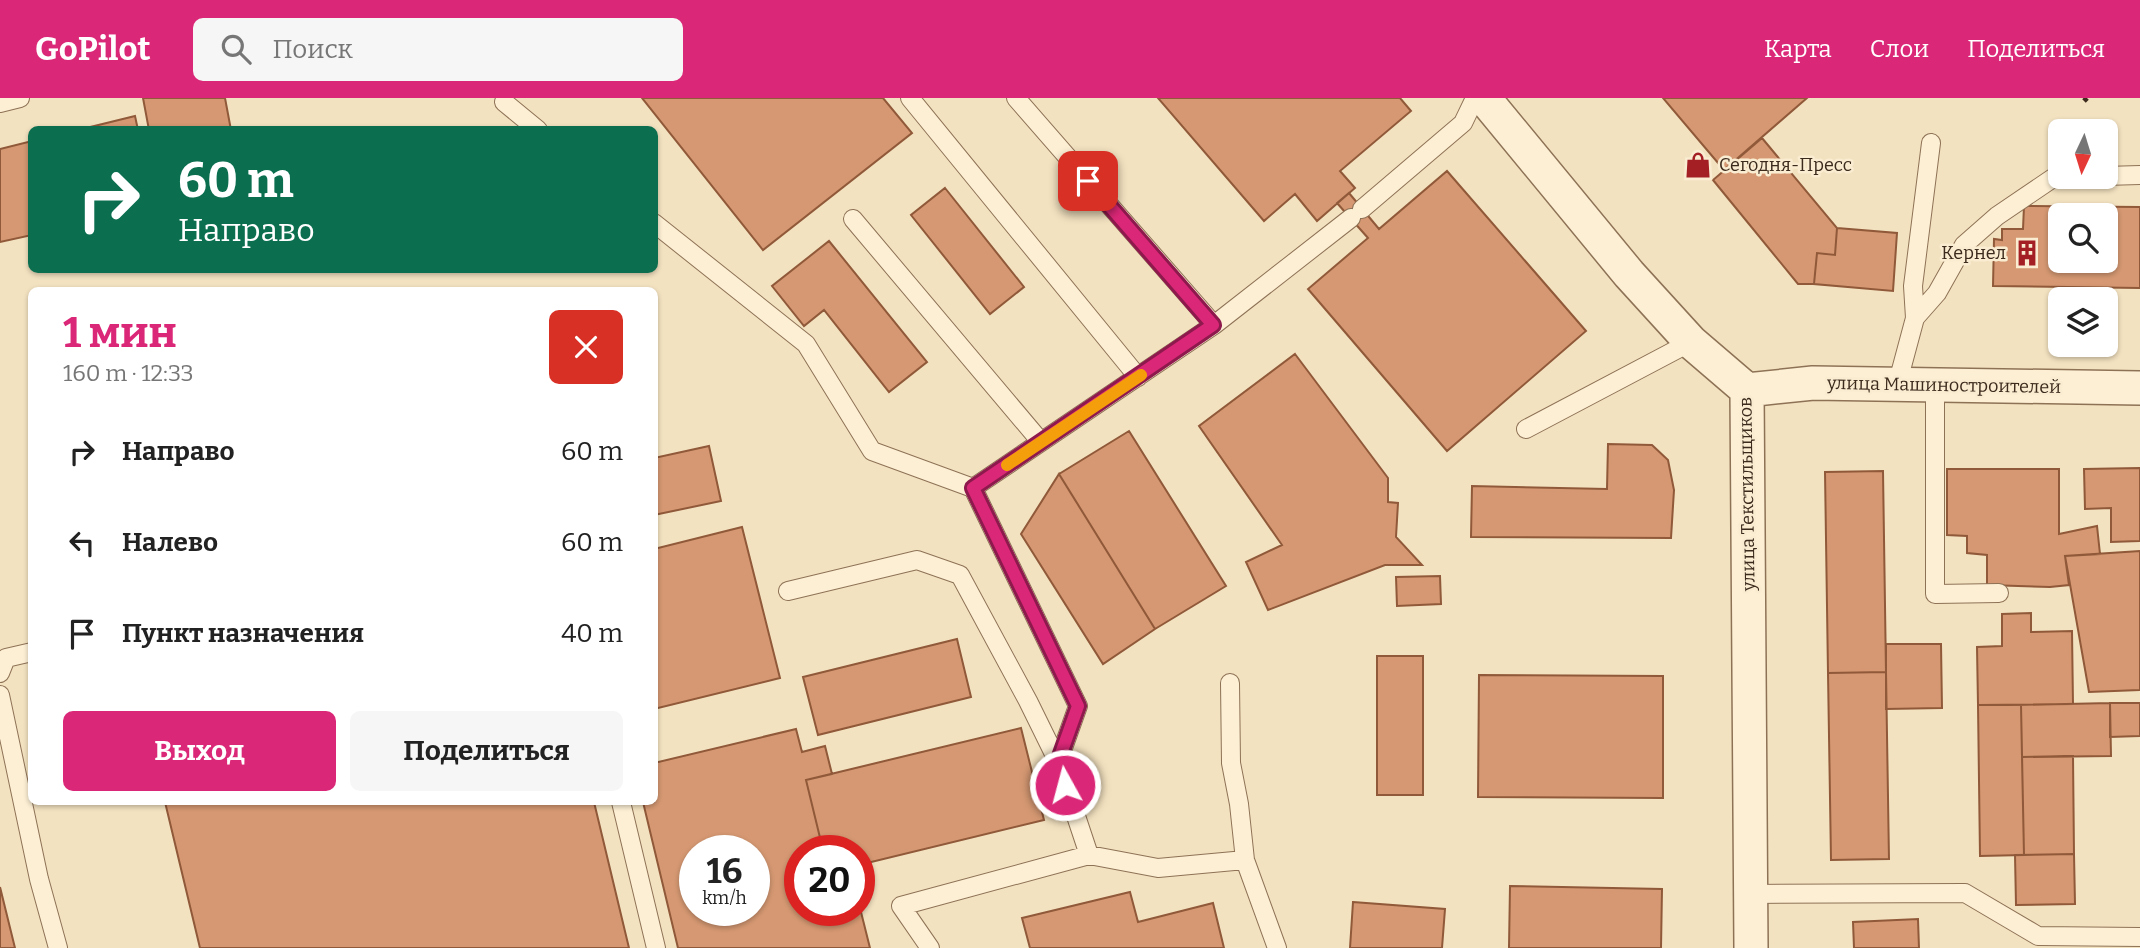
<!DOCTYPE html>
<html lang="ru">
<meta charset="utf-8">
<style>
:root{--surface:#fff;--page:#f6f6f6;--text:#222;--muted:#767676;--accent:#db2777}
body{margin:0;font-family:Bitter,serif;background:var(--page);color:var(--text);height:100vh;display:flex;flex-direction:column;font-size:26px;white-space:nowrap}
*{box-sizing:border-box;margin:0}
p{font-size:23px;color:var(--muted)}
.icon{flex:none;width:38px;height:38px;fill:none;stroke:currentColor;stroke-width:2;stroke-linecap:round;stroke-linejoin:round}
.map{position:relative;flex:1;overflow:hidden}
.details{position:absolute;left:28px;top:189px;width:630px;height:518px;display:flex;flex-direction:column;background:var(--surface);border-radius:10px;box-shadow:0 2px 5px #0004}
.details>*{flex:none}
.guide{position:absolute;left:28px;top:28px;width:630px;height:147px;border-radius:10px;box-shadow:0 2px 5px #0004;background:#0b6e4f;color:#fff;overflow:hidden}
.needle{width:46px;rotate:184deg}
.tools{position:absolute;left:2048px;top:21px;display:grid;gap:14px}
.tools a{display:grid;place-items:center;width:70px;height:70px;border-radius:10px;background:var(--surface);box-shadow:0 2px 5px #0004;font-size:35px}
.speed{position:absolute;left:679px;top:737px;display:flex;gap:14px;font-size:35px;font-weight:700;text-align:center}
.speed>*{display:grid;place-content:center;width:91px;height:91px;border-radius:50%;background:var(--surface);box-shadow:0 2px 5px #0004;line-height:1}
.speed small{font-size:18px;font-weight:400}
.speed .limit{border:10px solid #d22;background:#fff;color:#111}
.pin{position:absolute;display:grid;place-items:center;width:60px;height:60px;color:#fff;margin:-30px;border-radius:14px;box-shadow:0 4px 10px #0006}
.me{position:absolute;width:77px;margin:-38px;rotate:353deg;stroke-linejoin:round;filter:drop-shadow(0 0 5px #0008)}
.turn{display:flex;align-items:center;gap:24px;height:147px;padding:0 35px;font-size:32px}
.turn .icon{width:91px;height:91px;stroke-width:2.5}
.turn b{display:block;font-size:49px;line-height:60px}
.round{display:grid;place-items:center;flex:none;width:74px;height:74px;border-radius:10px;background:var(--page)}
.head{display:flex;align-items:center;justify-content:space-between;height:119px;padding:0 35px}
h1{font-size:42px;font-weight:700;line-height:52px;color:var(--accent)}
.primary-button{display:flex;gap:14px;margin-top:auto;padding:14px 35px}
.primary-button a{flex:1;height:80px;border-radius:10px;background:var(--accent);color:#fff;font-size:28px;font-weight:700;line-height:80px;text-align:center}
.primary-button a+a{background:var(--page);color:var(--text)}
ul{padding:0;list-style:none}
li{display:flex;align-items:center;gap:21px;height:91px;padding:0 35px}
li div{flex:1}
li b{display:block;font-size:26px}
li em{font-style:normal}
header{display:flex;align-items:center;gap:42px;box-sizing:border-box;height:98px;padding:0 35px;background:var(--accent);color:#fff}
header strong{font-size:33px}
nav{display:flex;gap:38px;margin-inline-start:auto;font-size:24px}
.search{width:490px;height:63px;background:var(--page);display:flex;align-items:center;gap:18px;box-sizing:border-box;padding:0 24px;border-radius:10px;color:var(--muted);font-size:26px}
.map>svg:first-child{display:block}
.building{fill:#d59872;stroke:#905939;stroke-width:2;fill-rule:evenodd}
.lines{fill:none;stroke-linecap:round;stroke-linejoin:round}
.lane-casing{stroke:#8e7256;stroke-width:20}
.street-casing{stroke:#8e7256;stroke-width:36}
.lane{stroke:#fcefd4;stroke-width:18}
.street{stroke:#fcefd4;stroke-width:33}
.rail{stroke:#3c2a1c;stroke-width:5;stroke-dasharray:12 12;stroke-linecap:butt}
.route-casing{stroke:#8e194d;stroke-width:18}
.route{stroke:#db2777;stroke-width:12}
.slow{stroke:#f59e0b;stroke-width:12}
.labels{text-anchor:middle;stroke-width:5;stroke-linejoin:round;paint-order:stroke}
.poi-label{font-size:18px;fill:#3c2a1c;stroke:#f9ecd1;text-anchor:start}
.street-label{font-size:18px;fill:#3c2a1c;stroke:#f9ecd1}
</style>
<header>
<strong>GoPilot</strong>
<div class="search"><svg class="icon" aria-label="search" viewBox="0 0 24 24"><circle cx="10" cy="10" r="6"/><path d="M15 15l6 6"/></svg>Поиск</div>
<nav><a>Карта</a><a>Слои</a><a>Поделиться</a></nav>
</header>
<div class="map">
<svg width="2140" height="850" viewBox="0 0 2140 850">
<rect width="100%" height="100%" fill="#f3e2c0"/>
<!-- building -->
<path class="building" d="M143,0H225L231,32H149Z
M642,0H883L912,35L763,152Z
M1158,0H1400L1411,13L1340,73L1355,90L1317,123L1295,96L1264,123Z
M1663,0H1807L1724,72Z
M135,18L138,32H78Z
M1762,40L1837,130L1835,157L1817,155L1814,186H1798L1713,82Z
M32,43V137L0,144V51Z
M1447,73L1586,233L1447,353L1308,191L1368,140L1337,105L1349,95L1379,131Z
M945,90L1024,189L990,216L911,117Z
M2024,108L2140,109V190L1993,188L1994,141L2002,142V131H2023ZM2060,117H2105V163H2060Z
M1837,130L1897,135L1893,193L1814,186L1817,155L1835,157Z
M829,143L927,264L889,294L824,212L804,228L772,188Z
M1295,256L1388,380V404L1398,405L1396,439L1422,467H1385L1268,512L1246,464L1282,447L1199,328Z
M1129,333L1226,488L1155,531L1059,376Z
M1608,346L1652,347L1668,362L1674,392L1671,440L1471,439L1472,388L1607,391Z
M709,348L721,403L654,417V360Z
M2140,370V443L2111,444V410L2085,411L2084,371Z
M1947,371H2059V436L2097,428L2100,456L2065,458L2069,487L2050,489L1987,487V457L1967,455V438L1947,437Z
M1883,373L1886,574L1828,575L1825,374Z
M1059,376L1155,531L1103,566L1021,436Z
M742,429L780,580L654,611V451Z
M2140,453V592L2089,594L2065,458Z
M1440,478L1441,506L1397,508L1396,479Z
M2031,515V534L2072,533L2073,606L1978,607L1977,549L2002,548V516Z
M957,541L971,599L818,637L803,579Z
M1886,546H1941L1942,610L1886,611Z
M1377,558H1423V697H1377Z
M1886,574L1889,761L1831,762L1828,575Z
M1479,577L1663,578V700L1478,699Z
M2110,605L2111,658L2022,659L2021,607Z
M2110,605H2140V638L2110,639Z
M1978,607H2021L2024,757L1980,758Z
M1021,630L1044,722L859,767V752H823L806,682Z
M796,631L802,654L825,648L832,676L806,682L823,752H800V812H859V806L870,850H678L643,704H654V665ZM695,752H754V812H695Z
M2073,658L2074,756L2024,757L2022,659Z
M165,704H594L629,850H200Z
M2074,756L2075,806L2016,807L2015,757Z
M1510,788L1662,791L1661,850H1509Z
M0,789L15,850H0Z
M1130,794L1138,824L1213,805L1224,850H1030L1022,820Z
M1353,804L1445,811L1442,850H1350Z
M1918,821L1919,850H1854L1853,824Z"/>
<g class="lines">
<!-- lane casing -->
<g class="lane-casing">
<path id="lane" d="M910,0L1138,279
M1016,0L1214,227
M504,4L538,32
M0,5L20,0
M2105,78L2140,77
M1362,111L1463,25L1475,0
M853,121L1041,344
M654,125L806,246L872,353L973,390L1078,608L1058,664L1089,757
M1915,220L1937,195L1964,147L1997,118L2053,80L2095,79
M1897,287L1915,220L1913,188L1931,45
M1935,288V496L1999,495
M1526,331L1691,244
M973,390L1214,227L1351,120
M788,493L917,462L960,477L1028,603L1058,664
M0,575L6,560L32,554
M1230,585L1231,665L1239,706L1245,762
M0,597L39,781L58,850
M621,704L656,850
M1751,796L1965,795L2038,838L2140,839
M930,850L901,808L1089,757L1158,770L1245,762L1277,850"/>
</g>
<!-- street casing -->
<g class="street-casing">
<path id="street" d="M1484,0L1629,176L1691,244L1747,292L1751,850
M1747,292L1813,285L2140,290"/>
</g>
<!-- lane -->
<use href="#lane" class="lane"/>
<!-- street -->
<use href="#street" class="street"/>
<!-- rail -->
<path class="rail" d="M2084,3L2087,0"/>
</g>
<g class="lines">
<!-- route casing -->
<g class="route-casing">
<path id="route" d="M1065,687L1058,664L1078,608L973,390L1213,227L1088,83"/>
</g>
<!-- route -->
<use href="#route" class="route"/>
<!-- slow -->
<path class="slow" d="M1007,367L1141,277"/>
</g>
<!-- icons -->
<defs>
<g id="shop-bare" transform="scale(2.1)"><path d="M-5-2.5h2.3a2.7 3.5 0 0 1 5.4 0H5L5.5 6h-11ZM-1.5-2.5h3a1.5 2.3 0 0 0-3 0Z" fill="#a41f24" stroke="#f9ecd1" stroke-width="2.5" paint-order="stroke"/></g>
<g id="building-bare" transform="scale(2.1)"><path d="M-4-6H4V6H1V3H-1V6H-4ZM-2.5-4.3h1.7v1.8h-1.7ZM.8-4.3h1.7v1.8H.8ZM-2.5-1h1.7V.8h-1.7ZM.8-1h1.7V.8H.8Z" fill="#a41f24" stroke="#f9ecd1" stroke-width="2.5" paint-order="stroke"/></g>
</defs>
<g fill-rule="evenodd">
<use href="#shop-bare" x="1698" y="67"/>
<use href="#building-bare" x="2027" y="155"/>
</g>
<g class="labels">
<!-- poi labels -->
<g class="poi-label">
<text x="1719" y="73">Сегодня-Пресс</text>
<text x="2006" y="161" text-anchor="end">Кернел</text>
</g>
<!-- street labels -->
<g class="street-label">
<text transform="translate(1944 287) rotate(1)" y="6">улица Машиностроителей</text>
<text transform="translate(1747 396) rotate(-91)" y="6">улица Текстильщиков</text>
</g>
</g>
</svg>
<div class="tools">
<a><svg class="needle" viewBox="-14 -14 28 28"><path d="M0-13l5 13h-10z" fill="#e53935"/><path d="M0 13l5-13h-10z" fill="#767676"/></svg></a>
<a><svg class="icon" aria-label="search" viewBox="0 0 24 24"><circle cx="10" cy="10" r="6"/><path d="M15 15l6 6"/></svg></a>
<a><svg class="icon" aria-label="layers" viewBox="0 0 24 24"><path d="M12 4l9 5-9 5-9-5zM3 14l9 5 9-5"/></svg></a>
</div>
<div class="speed"><div>16<small>km/h</small></div><div class="limit">20</div></div>
<div class="pin" style="left:1088px;top:83px;background:#d93025"><svg class="icon" aria-label="arrive" viewBox="0 0 24 24"><path d="M6 21V4h12l-3 4 3 4H6"/></svg></div>
<svg class="me" style="left:1065px;top:687px" viewBox="-20 -20 40 40"><circle r="17" fill="#db2777" stroke="#fff" stroke-width="3"/><path d="M0-11L8 9 0 5-8 9z" fill="#fff"/></svg>
<div class="guide">
<div class="turn"><svg class="icon" aria-label="right" viewBox="0 0 24 24"><path d="M7 20v-9h11M14 6l5 5-5 5"/></svg><div><b>60 m</b>Направо</div></div>
</div>
<section class="details">
<div class="head"><div><h1>1 мин</h1><p>160 m · 12:33</p></div><a class="round" style="background:#d93025;color:#fff"><svg class="icon" aria-label="close" viewBox="0 0 24 24"><path d="M6 6l12 12M18 6L6 18"/></svg></a></div>
<ul>
<li><svg class="icon" aria-label="right" viewBox="0 0 24 24"><path d="M7 20v-9h11M14 6l5 5-5 5"/></svg><div><b>Направо</b></div><em>60 m</em></li>
<li><svg class="icon" aria-label="left" viewBox="0 0 24 24"><path d="M17 20v-9H6M10 6l-5 5 5 5"/></svg><div><b>Налево</b></div><em>60 m</em></li>
<li><svg class="icon" aria-label="arrive" viewBox="0 0 24 24"><path d="M6 21V4h12l-3 4 3 4H6"/></svg><div><b>Пункт назначения</b></div><em>40 m</em></li>
</ul>
<div class="primary-button"><a>Выход</a><a>Поделиться</a></div>
</section>
</div>
